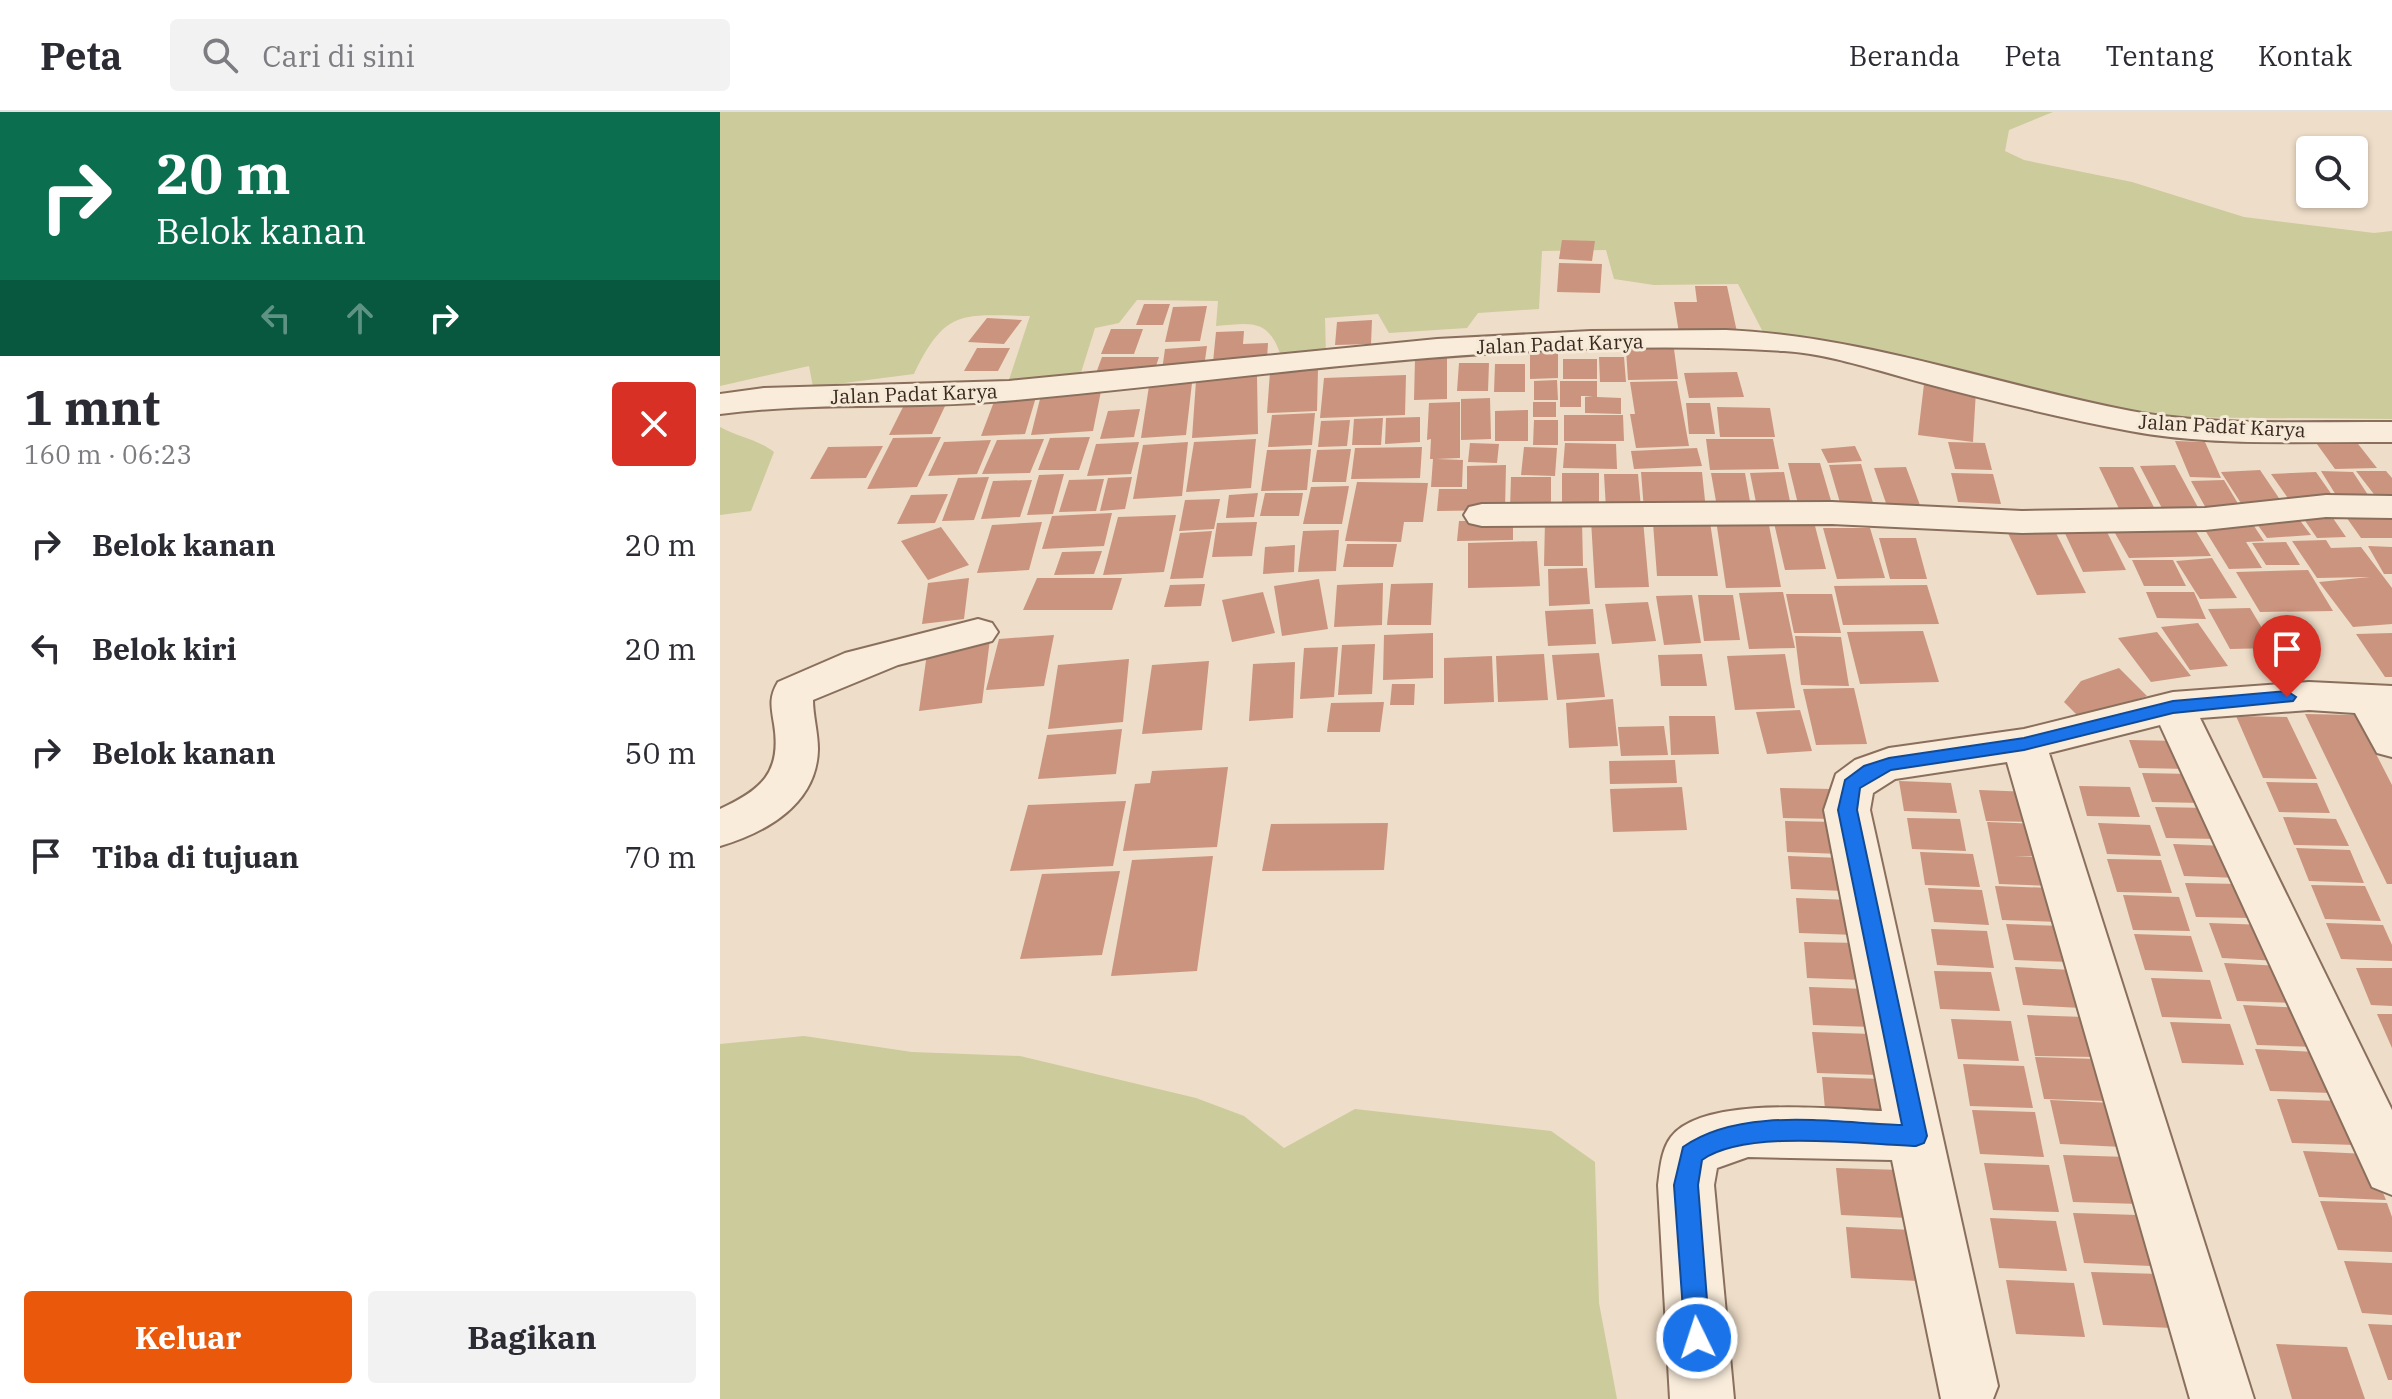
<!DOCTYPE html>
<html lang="id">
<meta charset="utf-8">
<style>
:root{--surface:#fff;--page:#f2f2f3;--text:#2b2b33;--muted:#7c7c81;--line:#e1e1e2;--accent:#ea580c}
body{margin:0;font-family:"IBM Plex Serif",serif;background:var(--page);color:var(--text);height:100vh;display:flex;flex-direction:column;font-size:30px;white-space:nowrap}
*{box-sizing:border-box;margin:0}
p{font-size:26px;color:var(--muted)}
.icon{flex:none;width:44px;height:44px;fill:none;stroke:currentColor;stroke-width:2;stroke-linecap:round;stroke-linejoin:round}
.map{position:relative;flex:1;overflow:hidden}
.side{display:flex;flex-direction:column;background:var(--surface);width:720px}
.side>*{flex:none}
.hud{background:#0b6e4f;color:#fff;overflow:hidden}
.tools{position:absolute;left:1576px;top:24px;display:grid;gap:16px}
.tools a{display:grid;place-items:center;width:72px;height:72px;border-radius:8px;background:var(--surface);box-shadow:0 2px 6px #0004;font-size:40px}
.pin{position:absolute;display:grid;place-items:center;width:68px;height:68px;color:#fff;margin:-82px -34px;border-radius:50% 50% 50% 0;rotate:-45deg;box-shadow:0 0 8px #0007}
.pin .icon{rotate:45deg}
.me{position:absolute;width:88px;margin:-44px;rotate:356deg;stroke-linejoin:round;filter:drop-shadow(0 0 6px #0008)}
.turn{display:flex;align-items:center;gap:28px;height:168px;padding:0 24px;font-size:36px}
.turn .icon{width:104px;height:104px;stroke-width:2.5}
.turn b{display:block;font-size:56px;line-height:68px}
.lanes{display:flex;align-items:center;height:76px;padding:0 24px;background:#0003;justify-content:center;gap:40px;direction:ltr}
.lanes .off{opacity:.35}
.round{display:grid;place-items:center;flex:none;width:84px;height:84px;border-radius:8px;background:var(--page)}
.head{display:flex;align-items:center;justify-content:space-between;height:136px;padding:0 24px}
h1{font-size:48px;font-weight:700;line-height:60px}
.action{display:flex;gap:16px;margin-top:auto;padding:16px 24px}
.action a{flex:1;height:92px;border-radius:8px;background:var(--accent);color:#fff;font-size:32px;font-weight:700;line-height:92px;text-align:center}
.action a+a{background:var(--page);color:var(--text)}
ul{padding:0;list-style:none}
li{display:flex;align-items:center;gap:24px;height:104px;padding:0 24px}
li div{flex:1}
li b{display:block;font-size:30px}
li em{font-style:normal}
header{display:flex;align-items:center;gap:48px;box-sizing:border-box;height:112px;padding:0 40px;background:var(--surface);border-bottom:2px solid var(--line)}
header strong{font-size:38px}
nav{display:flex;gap:44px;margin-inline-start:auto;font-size:28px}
.search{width:560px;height:72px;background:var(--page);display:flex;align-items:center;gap:20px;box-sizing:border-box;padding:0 28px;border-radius:8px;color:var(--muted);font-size:30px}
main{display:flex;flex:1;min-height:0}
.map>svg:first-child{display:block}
.green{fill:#cccb9b}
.building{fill:#cb947e}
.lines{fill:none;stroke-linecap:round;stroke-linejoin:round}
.minor-casing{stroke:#8a6f5d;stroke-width:4}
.minor{fill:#f9ecdb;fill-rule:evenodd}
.route{fill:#1a73e8;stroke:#114b97;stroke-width:2}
.labels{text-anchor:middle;stroke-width:6;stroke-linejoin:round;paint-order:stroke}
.far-street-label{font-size:20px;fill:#3b2920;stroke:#f5e9d7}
</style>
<header>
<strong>Peta</strong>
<div class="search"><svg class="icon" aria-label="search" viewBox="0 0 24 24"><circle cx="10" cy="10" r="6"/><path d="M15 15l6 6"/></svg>Cari di sini</div>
<nav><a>Beranda</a><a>Peta</a><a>Tentang</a><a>Kontak</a></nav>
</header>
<main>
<section class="side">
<div class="hud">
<div class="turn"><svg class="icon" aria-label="right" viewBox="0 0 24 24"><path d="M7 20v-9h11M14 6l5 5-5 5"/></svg><div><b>20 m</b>Belok kanan</div></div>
<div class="lanes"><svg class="icon off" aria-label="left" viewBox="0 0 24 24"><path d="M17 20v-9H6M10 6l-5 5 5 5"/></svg><svg class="icon off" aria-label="ahead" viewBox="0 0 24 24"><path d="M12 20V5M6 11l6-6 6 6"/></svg><svg class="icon" aria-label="right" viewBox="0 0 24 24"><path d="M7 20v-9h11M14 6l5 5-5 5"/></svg></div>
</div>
<div class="head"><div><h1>1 mnt</h1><p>160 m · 06:23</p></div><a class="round" style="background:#d93025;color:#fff"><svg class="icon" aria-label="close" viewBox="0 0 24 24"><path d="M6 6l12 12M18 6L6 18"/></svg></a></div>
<ul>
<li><svg class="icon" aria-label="right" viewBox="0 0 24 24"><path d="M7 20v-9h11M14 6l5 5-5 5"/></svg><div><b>Belok kanan</b></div><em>20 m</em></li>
<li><svg class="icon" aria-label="left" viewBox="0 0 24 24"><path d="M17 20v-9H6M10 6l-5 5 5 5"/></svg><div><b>Belok kiri</b></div><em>20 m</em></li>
<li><svg class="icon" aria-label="right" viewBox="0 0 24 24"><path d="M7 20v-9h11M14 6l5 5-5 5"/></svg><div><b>Belok kanan</b></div><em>50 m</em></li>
<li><svg class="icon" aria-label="arrive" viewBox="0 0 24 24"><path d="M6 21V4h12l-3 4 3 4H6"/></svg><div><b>Tiba di tujuan</b></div><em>70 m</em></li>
</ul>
<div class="action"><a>Keluar</a><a>Bagikan</a></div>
</section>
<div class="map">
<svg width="1672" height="1287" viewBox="0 0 1672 1287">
<rect width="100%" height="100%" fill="#eeddc8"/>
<!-- green -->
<path class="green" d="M0,0H1333L1289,18L1285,39L1304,48L1412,70L1524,105L1654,121L1672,119V307L1430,305L1134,235L1044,222L1018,172L934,173L894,167L886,138L822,139L819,197L758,201L747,216L669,221L658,202L605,206L606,244L562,247C549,206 533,211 496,214L498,189L417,188L399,211L375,216L359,267L287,274L310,204C243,203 226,195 194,262L93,275L89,254L0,274Z
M0,315C18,325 37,327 54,340L31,399L0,403Z
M84,924L192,940L300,944L476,986L524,1004L564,1036L635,997L831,1019L875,1050L879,1191L897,1287H0V932Z"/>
<!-- building -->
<path class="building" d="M842,128L875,129L872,149L839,147Z
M839,151L882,152L880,181L837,180Z
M975,174H1007L1017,220L959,221L954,190H977Z
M424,192H450L443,213H416Z
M487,194L480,229L445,230L453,195Z
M267,206L302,208L284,232L248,230Z
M652,208L651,232L615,233L617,210Z
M391,217H423L414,242H381Z
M524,219L523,232L548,231L547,247L493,250L496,220Z
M487,234L484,255L442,258L445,237Z
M257,236H290L278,259H244Z
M906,237H954L958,267L908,268Z
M810,241H838V266L810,267Z
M382,245H439L433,263L375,264Z
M879,245H904L906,270H880Z
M727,246V287L694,288L695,247Z
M843,247H877V267H843Z
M739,251H769L768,279H737Z
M775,252H805V280H774Z
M598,257L597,299L547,301L550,260Z
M1017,260L1024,285L969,286L964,261Z
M686,263L685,303L600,306L604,266Z
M537,264L538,322L472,326L476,269Z
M837,268L838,288H814V269Z
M840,269H877V285L901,286V302L865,301V285L873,284H861V295H840Z
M957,269L969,334L916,336L910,302H915L910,270Z
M472,271L466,323L421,326L429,274Z
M1204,272L1256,278L1253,330L1198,323Z
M381,279L373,319L311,323L321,283Z
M316,285L305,322L261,324L275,287Z
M770,286L771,327L741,328V287Z
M740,290V346L716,347L743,348L742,375H711L713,347H710L711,327L707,328L709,291Z
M813,290H836V305H813Z
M966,291H990L995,322H969Z
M225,294L212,322L169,323L183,295Z
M997,295L1050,296L1055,325H1000Z
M420,297L414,325L380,327L388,299Z
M808,298V329H775V299Z
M595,301L592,333L548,335L552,303Z
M844,303H903L904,329H844Z
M700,305V330L665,332L666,306Z
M663,306L661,333H632L634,307Z
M630,308L627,334L598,335L601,309Z
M814,308H838V333H813Z
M221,325L197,375L147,377L173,326Z
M370,325L359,358H318L330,326Z
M324,327L310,361L262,362L277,328Z
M536,327L531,376L466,380L474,330Z
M986,327H1053L1059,357L990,358Z
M271,328L257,362L208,364L224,330Z
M1594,328H1635L1657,356L1615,357Z
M1455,329L1485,330L1501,366L1470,365Z
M419,330L411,362L367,364L376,332Z
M468,330L462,384L413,387L423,333Z
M1228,330L1265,331L1272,358L1235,357Z
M750,331L779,332L777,351L748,350Z
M845,331L896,332L897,357L843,356Z
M163,334L146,366L90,367L108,335Z
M1135,334L1142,349L1108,351L1101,337Z
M702,335L700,366L631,367L635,336Z
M804,335L837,336L835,364L801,363Z
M977,336L982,354L914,357L911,339Z
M591,337L587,378L541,379L547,338Z
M631,337L626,370H592L597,338Z
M1068,351H1100L1112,392H1078Z
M1141,352L1154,394H1121L1109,353Z
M786,353L785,398L717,399L719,377H747V354Z
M1455,353L1481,401L1445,402L1420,354Z
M1186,355L1201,396L1168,397L1154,356Z
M1379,355H1413L1438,403H1402Z
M1540,358L1565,395L1524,396L1501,360Z
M1601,359L1633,360L1652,389L1619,388Z
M1636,359H1666L1672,366V390H1660Z
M921,360H982L986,398H924Z
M1064,360L1071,394L1037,395L1030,361Z
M1596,360L1617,390L1572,392L1551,362Z
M842,361H879V395H842Z
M991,361H1025L1031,395H997Z
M1231,361L1273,362L1281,392L1238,390Z
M344,362L333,402L307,403L319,363Z
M884,362H918L921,396L886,397Z
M269,365L254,408L222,409L238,366Z
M412,365L405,397L380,399L388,366Z
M791,365H831V397H790Z
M384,367L376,399L339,400L349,368Z
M312,368L300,405L261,407L273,369Z
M1504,368L1523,400H1488L1471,369Z
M637,370L708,371L703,410H684L681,430L625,429Z
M629,374L622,412H583L591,375Z
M538,381L534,405L506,406L509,383Z
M545,381H583L579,404H540Z
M228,382L215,411L177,412L191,383Z
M500,387L494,417L459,419L465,388Z
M1608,399L1626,425L1597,426L1579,400Z
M392,401L384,434L322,437L332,404Z
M1672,401V426H1641L1624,402Z
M1575,402L1591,423L1547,426L1532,405Z
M456,403L444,460L383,463L398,405Z
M871,408H923L929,475L875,476Z
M996,408H1048L1061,475L1006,476Z
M1530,408L1544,429L1526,430L1542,456L1509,457L1480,410Z
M739,409H793V428L737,429Z
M825,409H862L863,454H824Z
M322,410L309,458L257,461L272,413Z
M537,410L532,444L492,445L497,411Z
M990,410L998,464H937L933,411Z
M1094,410L1106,457L1065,458L1054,411Z
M1471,411L1491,444L1409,446L1391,414Z
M1384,414L1406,458L1363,460L1342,415Z
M221,415L249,453L208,468L181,429Z
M1103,416H1150L1165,466L1117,467Z
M1334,417L1366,481L1317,483L1287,419Z
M619,418L616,459L578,460L583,419Z
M492,419L483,466L450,467L460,421Z
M1159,426H1196L1207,467H1170Z
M1606,428L1611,436L1641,435L1672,476V512L1633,515L1599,470L1650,465L1597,466L1572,429Z
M817,429L820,474L748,476V431Z
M1566,430L1580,453H1546L1532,431Z
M627,432H677L673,455H623Z
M575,433L574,460L543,462L545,435Z
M1648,434L1672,435V462H1664Z
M382,439L374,462L334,463L342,440Z
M1492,446L1517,486L1480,487L1456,449Z
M1412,448H1453L1466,474H1424Z
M867,456L870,492L829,494L828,457Z
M1588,458L1613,499L1540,500L1516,460Z
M249,466L244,507L202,512L208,471Z
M317,466H402L392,498H303Z
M599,467L608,517L562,524L554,474Z
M663,471L662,513L614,515L617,473Z
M713,471L711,513H667L671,472Z
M485,472L481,494L444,495L450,473Z
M1207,473L1219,512L1123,513L1114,474Z
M543,480L555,521L512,530L502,488Z
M1063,480L1075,536L1029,537L1019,481Z
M1426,480H1474L1486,507L1437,506Z
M1066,482H1112L1121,521H1074Z
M972,483L981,531L944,533L936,484Z
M978,483H1013L1020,528L984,529Z
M928,490L936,529L892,532L885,492Z
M1530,496L1554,536L1510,537L1488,497Z
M873,497L876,532L828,534L825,499Z
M1478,511L1508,554L1470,558L1441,515Z
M1203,519L1219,570L1140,572L1127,520Z
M1437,520L1471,564L1431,570L1398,526Z
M713,521V566L663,568L664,523Z
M1672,521V565H1665L1636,522Z
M334,523L324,574L266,578L279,527Z
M1075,524L1121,525L1129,574L1081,573Z
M270,527L262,591L199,599L208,534Z
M655,532L652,582L618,583L622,533Z
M618,535L614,585L580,587L584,536Z
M879,541L885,585L837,588L832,543Z
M824,542L828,588L778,590L776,544Z
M982,542L987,574H941L938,543Z
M1065,542L1075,596L1015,598L1007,544Z
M772,544L774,590L724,592V546Z
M409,547L403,610L328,617L338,553Z
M489,549L482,618L422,622L432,553Z
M575,550L573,606L529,609L533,552Z
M1399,556L1427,584L1360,606L1344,590L1361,569Z
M672,572H695L694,593H670Z
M1134,576L1147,632L1096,633L1083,577Z
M893,587L898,634L849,636L846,591Z
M664,590L660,620H607L611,591Z
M1080,598L1092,639L1047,642L1036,600Z
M1585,602L1636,603L1672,673V772H1667Z
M949,604H995L999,642L951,643Z
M1516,604L1567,605L1597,667L1543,666Z
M944,614L948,643L901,644L898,615Z
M402,617L396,662L318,667L327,623Z
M1409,628L1459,629L1470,657L1419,656Z
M955,648L957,671L890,672L889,649Z
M508,655L497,735L403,739L415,672L430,671L432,659Z
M1422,661L1472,662L1483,691L1432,690Z
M1179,669L1231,671L1237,701L1184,699Z
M1546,670L1597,671L1610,701L1559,700Z
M1359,674L1410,675L1420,705L1367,704Z
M962,675L967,718L893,720L890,677Z
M1060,676L1111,677L1115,707L1063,706Z
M1259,678L1311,680L1319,710L1266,709Z
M406,689L393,754L290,759L308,693Z
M1435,695L1488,696L1499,727L1446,726Z
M1563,705L1616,707L1629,734L1574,733Z
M1187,706L1240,707L1246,739L1192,737Z
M1065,709L1117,710L1121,742L1067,740Z
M1267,710L1320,712L1328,744H1294L1325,745L1332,774L1279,772Z
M668,711L664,758L542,759L551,712Z
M1378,711L1430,713L1441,744L1387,742Z
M1453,732L1507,734L1519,766L1464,764Z
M1576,736L1630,738L1644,771L1589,769Z
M1200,740L1253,742L1260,775L1205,773Z
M493,744L477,859L391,864L412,748Z
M1068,744L1122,746L1126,779L1071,777Z
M1387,747L1441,748L1452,781L1397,780Z
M400,759L382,843L300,847L322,762Z
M1465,771L1520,772L1533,806L1476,805Z
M1591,773L1645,774L1661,809L1605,807Z
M1275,774L1330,776L1339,810L1282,808Z
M1208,776L1262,778L1269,813L1214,810Z
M1403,783L1459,785L1470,819L1413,818Z
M1076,786L1131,788L1136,823L1079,821Z
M1489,811L1546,813L1559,849L1502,846Z
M1606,811L1663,813L1672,833V849L1621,847Z
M1286,812L1342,814L1351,850L1294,848Z
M1211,817L1267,819L1274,856L1217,853Z
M1414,822L1471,824L1483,860L1425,858Z
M1084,830L1140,831L1145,868L1087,866Z
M1504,851L1561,854L1576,891L1517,889Z
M1295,855L1352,858L1362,896L1303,893Z
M1636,856H1672V894L1651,893Z
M1214,859L1271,860L1280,899L1220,897Z
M1431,866L1490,868L1502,907L1442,905Z
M1089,875L1147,877L1153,915L1093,913Z
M1523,893L1582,896L1597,935L1537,933Z
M1657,902H1672V936Z
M1307,903L1365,905L1375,945L1315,944Z
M1231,907L1291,909L1299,949L1238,947Z
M1450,910L1510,912L1524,953L1462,951Z
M1092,920L1152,922L1158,963L1097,961Z
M1535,937L1596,940L1612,981L1550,979Z
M1315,945L1376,947L1386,989L1324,987Z
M1243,952L1304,954L1313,996L1250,994Z
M1102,965L1162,967L1168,1011L1106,1008Z
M1557,987L1620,989L1636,1033L1572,1031Z
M1330,988L1392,991L1403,1035L1340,1032Z
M1252,998L1315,1000L1324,1045L1260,1042Z
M1583,1039L1647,1042L1666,1088L1599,1085Z
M1343,1043L1408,1045L1420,1092L1353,1090Z
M1264,1051L1329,1053L1339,1100L1273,1098Z
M1116,1056L1181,1058L1188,1106L1121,1103Z
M1600,1089L1667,1091L1672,1105V1140L1618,1138Z
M1353,1101L1418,1103L1431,1154L1364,1151Z
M1270,1106L1336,1109L1347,1159L1279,1156Z
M1126,1115L1193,1118L1200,1169L1131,1166Z
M1624,1149L1672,1151V1203L1642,1201Z
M1371,1160L1440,1162L1453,1216L1383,1213Z
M1286,1168L1354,1171L1365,1225L1296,1222Z
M1648,1212L1672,1213V1268H1668Z
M1556,1232L1627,1235L1645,1287H1572Z"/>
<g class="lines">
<!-- minor casing -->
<g class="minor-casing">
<path id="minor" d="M1006,218C1144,224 1276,273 1411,299C1495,315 1586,309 1672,310V330C1586,329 1495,335 1410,319C1341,306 1272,289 1204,271C1158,259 1111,242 1064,239C808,223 550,264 296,288C197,298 98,289 0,302V282L44,276L289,269L717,227L871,219Z
M1606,383L1672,384V406L1606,405L1485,418L1302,421L1112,412L762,414L749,411L744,403L749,395L762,392L1112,390L1302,399L1485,396Z
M258,507L272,511L278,520L272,529L178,553L93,588C93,604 98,620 98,637C97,692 47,720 0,734V697C41,678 62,661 54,612C51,594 49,585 58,570L125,541Z
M1589,570L1672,574V645L1657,641L1635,601L1589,598L1480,606L1672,998V1083L1652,1075L1440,613L1329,641L1534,1287H1470L1287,650L1175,667L1153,681L1150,698L1278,1274L1273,1287H1221L1172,1048L1028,1045L997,1056L994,1073L1014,1287H950L938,1073C940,1058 941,1038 951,1025C983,983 1113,997 1162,999L1104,698L1116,662L1135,648L1169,636L1304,617L1453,580Z"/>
</g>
<!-- minor -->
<use href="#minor" class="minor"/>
</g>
<!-- route -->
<path class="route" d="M1567,579L1576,585L1573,589L1453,601L1304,638L1171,658L1140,676L1137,698L1207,1024L1204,1031L1196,1034C1140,1032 1025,1017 982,1048L978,1073L990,1226L986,1235L977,1238L968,1235L965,1226L954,1073L963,1035C1021,994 1113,1011 1182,1013L1118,698L1125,668L1144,654L1169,646L1304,626L1453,589Z"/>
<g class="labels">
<!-- far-street labels -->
<g class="far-street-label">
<text transform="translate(840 232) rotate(-2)" y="7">Jalan Padat Karya</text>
<text transform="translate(194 282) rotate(-2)" y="7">Jalan Padat Karya</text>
<text transform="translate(1502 314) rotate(3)" y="7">Jalan Padat Karya</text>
</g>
</g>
</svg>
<div class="tools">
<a><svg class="icon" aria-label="search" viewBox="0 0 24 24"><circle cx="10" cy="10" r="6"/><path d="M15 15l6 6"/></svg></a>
</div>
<div class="pin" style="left:1567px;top:585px;background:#d93025"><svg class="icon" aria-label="arrive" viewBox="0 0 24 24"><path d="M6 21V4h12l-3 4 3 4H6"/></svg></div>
<svg class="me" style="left:977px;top:1226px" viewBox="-20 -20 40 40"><circle r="17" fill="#1a73e8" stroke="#fff" stroke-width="3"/><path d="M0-11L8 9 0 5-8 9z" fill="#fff"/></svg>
</div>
</main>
